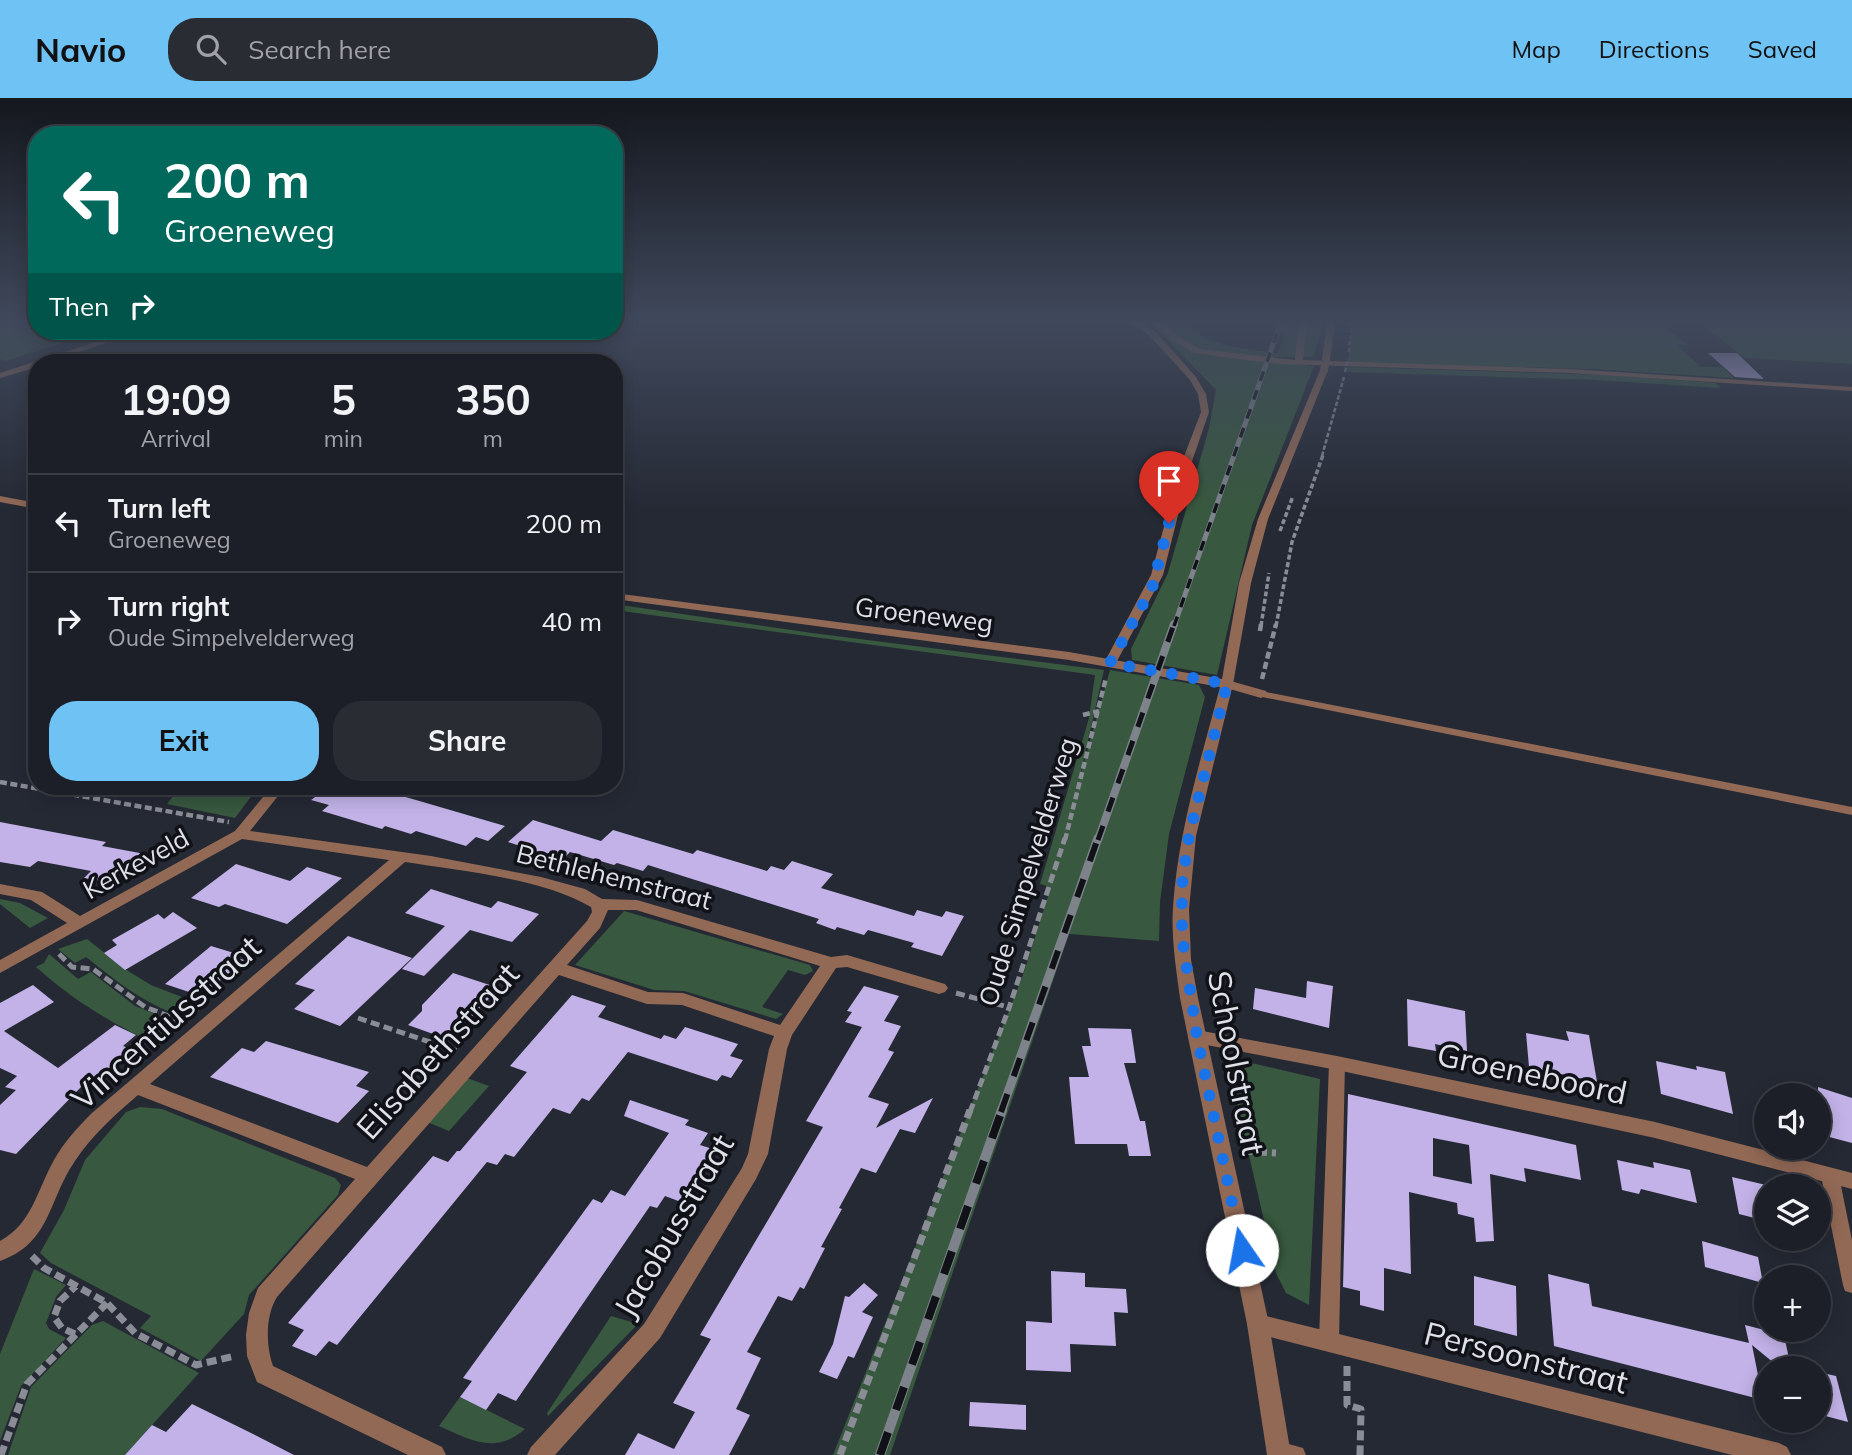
<!DOCTYPE html>
<meta charset="utf-8">
<style>
:root{--surface:#1c1f27;--page:#292c33;--text:#f1f3f6;--muted:#a0a2a7;--line:#3a3d44;--accent:#6fc2f4}
body{margin:0;font-family:Mulish,sans-serif;background:var(--page);color:var(--text);height:100vh;display:flex;flex-direction:column;font-size:26px;white-space:nowrap}
*{box-sizing:border-box;margin:0}
p{font-size:23px;color:var(--muted)}
.icon{flex:none;width:38px;height:38px;fill:none;stroke:currentColor;stroke-width:2;stroke-linecap:round;stroke-linejoin:round}
.map{position:relative;flex:1;overflow:hidden}
.details{position:absolute;left:28px;top:256px;width:595px;height:441px;display:flex;flex-direction:column;background:var(--surface);border-radius:28px;box-shadow:0 4px 18px #0003,0 0 0 2px var(--line)}
.details>*{flex:none}
.banner{position:absolute;left:28px;top:28px;width:595px;height:214px;border-radius:28px;box-shadow:0 4px 18px #0003,0 0 0 2px var(--line);background:#00695c;color:#fff;overflow:hidden}
.controls{position:absolute;left:1754px;top:985px;display:grid;gap:14px}
.controls a{display:grid;place-items:center;width:77px;height:77px;border-radius:50%;background:var(--surface);box-shadow:0 4px 18px #0003,0 0 0 2px var(--line);font-size:35px}
.pin{position:absolute;display:grid;place-items:center;width:60px;height:60px;color:#fff;margin:-72px -30px;border-radius:50% 50% 50% 0;rotate:-45deg;box-shadow:0 0 7px #0007}
.pin .icon{rotate:45deg}
.me{position:absolute;width:77px;margin:-38px;rotate:348deg;stroke-linejoin:round;filter:drop-shadow(0 0 5px #0008)}
.turn{display:flex;align-items:center;gap:24px;height:147px;padding:0 21px;font-size:32px}
.turn .icon{width:91px;height:91px;stroke-width:2.5}
.turn b{display:block;font-size:49px;line-height:60px}
.then{display:flex;align-items:center;height:66px;padding:0 21px;background:#0003;gap:14px;font-size:26px}
.eta{display:flex;justify-content:space-evenly;align-items:center;height:119px;text-align:center}
.eta b{font-size:42px;font-weight:700;line-height:49px}
.primary-button{display:flex;gap:14px;margin-top:auto;padding:14px 21px}
.primary-button a{flex:1;height:80px;border-radius:28px;background:var(--accent);color:#111;font-size:28px;font-weight:700;line-height:80px;text-align:center}
.primary-button a+a{background:var(--page);color:var(--text)}
ul{padding:0;list-style:none}
li{display:flex;align-items:center;gap:21px;height:98px;padding:0 21px;border-top:2px solid var(--line)}
li div{flex:1}
li b{display:block;font-size:26px}
li em{font-style:normal}
header{display:flex;align-items:center;gap:42px;box-sizing:border-box;height:98px;padding:0 35px;background:var(--accent);color:#111}
header strong{font-size:33px}
nav{display:flex;gap:38px;margin-inline-start:auto;font-size:24px}
.search{width:490px;height:63px;background:var(--page);display:flex;align-items:center;gap:18px;box-sizing:border-box;padding:0 24px;border-radius:28px;color:var(--muted);font-size:26px}
.map>svg:first-child{display:block}
.green{fill:#38583f}
.building{fill:#c2b2e8;fill-rule:evenodd}
.lines{fill:none;stroke-linecap:round;stroke-linejoin:round}
.path-far4{stroke:#8a8d96;stroke-width:2.5;stroke-dasharray:4.5 2;stroke-linecap:butt}
.path-far3{stroke:#8a8d96;stroke-width:3.5;stroke-dasharray:5 2.5;stroke-linecap:butt}
.path-far2{stroke:#8a8d96;stroke-width:4.5;stroke-dasharray:7 3.5;stroke-linecap:butt}
.path-far1{stroke:#8a8d96;stroke-width:5;stroke-dasharray:9 4.5;stroke-linecap:butt}
.path{stroke:#8a8d96;stroke-width:7;stroke-dasharray:10 5;stroke-linecap:butt}
.service{fill:#926955;fill-rule:evenodd}
.minor{fill:#926955;fill-rule:evenodd}
.tertiary{fill:#926955;fill-rule:evenodd}
.rail-far3-casing{stroke:#7e828b;stroke-width:5}
.rail-far2-casing{stroke:#7e828b;stroke-width:8}
.rail-far1-casing{stroke:#7e828b;stroke-width:9}
.rail-casing{stroke:#7e828b;stroke-width:10}
.rail-far3{stroke:#101217;stroke-width:3.5;stroke-dasharray:10;stroke-linecap:butt}
.rail-far2{stroke:#101217;stroke-width:5;stroke-dasharray:15;stroke-linecap:butt}
.rail-far1{stroke:#101217;stroke-width:6;stroke-dasharray:19;stroke-linecap:butt}
.rail{stroke:#101217;stroke-width:8;stroke-dasharray:24;stroke-linecap:butt}
.path-bridge{stroke:#8a8d96;stroke-width:2.5;stroke-dasharray:4.5 2;stroke-linecap:butt}
.tertiary-bridge{stroke:#926955;stroke-width:8}
.route{stroke:#1a73e8;stroke-width:12;stroke-dasharray:0 21.6}
.labels{text-anchor:middle;stroke-width:7;stroke-linejoin:round;paint-order:stroke}
.street-label{font-size:26px;fill:#dee1e9;stroke:#101217}
.near-street-label{font-size:32px;fill:#dee1e9;stroke:#101217}
</style>
<header>
<strong>Navio</strong>
<div class="search"><svg class="icon" aria-label="search" viewBox="0 0 24 24"><circle cx="10" cy="10" r="6"/><path d="M15 15l6 6"/></svg>Search here</div>
<nav><a>Map</a><a>Directions</a><a>Saved</a></nav>
</header>
<div class="map">
<svg width="1852" height="1357" viewBox="0 0 1852 1357">
<rect width="100%" height="100%" fill="#252934"/>
<!-- green -->
<path class="green" d="M0,224H37V233H101L5,263L0,261Z
M1144,224H1185C1210,250 1243,250 1278,255L1284,237L1271,224H1323L1314,259H1276L1274,264L1314,268L1252,427L1217,577L1132,562L1131,551L1168,475L1209,330L1216,292L1157,231Z
M1354,224H1658L1688,247H1677L1701,269H1722L1734,280L1591,271L1348,264Z
M1678,224H1852V266L1745,260L1702,226Z
M1348,269L1603,277L1716,285L1720,290L1596,282L1347,274Z
M614,506L812,535L1104,572L1078,686L1110,572L1199,587L1205,599L1169,736L1160,804L1159,843L1069,836L890,1357H833L1023,877L1049,795L1047,788L1040,786L1089,620L1095,577L614,512Z
M181,688H259L235,720L167,706Z
M0,801L20,805L48,820L30,830L0,806Z
M624,813L810,867L813,873L805,877L788,872L762,909L783,916L776,921L684,893L654,892L575,867Z
M87,841L125,871L151,887L205,908L189,921C146,907 121,887 86,859L75,865L58,851Z
M49,856L78,881L91,874L135,908L183,927L158,948C109,923 78,906 36,869L44,865Z
M1243,963L1320,981L1309,1207L1286,1195L1276,1175L1229,970L1233,965Z
M467,980L489,988L449,1033L427,1024Z
M140,1009L162,1011L335,1080L341,1087L338,1097L249,1197L244,1216L201,1263L140,1230L151,1218L51,1165L40,1155L64,1112L85,1062L126,1014Z
M34,1171L66,1187L56,1199L46,1225L49,1231L66,1240L21,1288L0,1343V1256Z
M611,1218L635,1225V1229L548,1318L547,1315Z
M103,1223L199,1275L125,1357H8L31,1289L92,1227Z
M460,1299L525,1331C495,1357 471,1342 439,1328Z"/>
<!-- building -->
<path class="building" d="M1708,255H1737L1764,281L1735,279Z
M330,688L349,690L368,688L505,728L488,743L476,739L466,748L416,733L411,736L385,728L382,731L322,713L329,707L311,702Z
M533,722L601,743L613,732L693,756L697,752L767,773L771,768L784,772L792,763L833,776L821,790L914,818L917,812L942,819L946,813L964,818L942,858L911,849L914,845L868,832L864,837L837,829L835,832L816,825L819,821L648,767L643,773L617,765L614,767L570,754L565,759L554,755L551,758L508,744Z
M0,724L106,744L102,748L145,756L110,785L84,780L91,773L38,763L30,769L0,764Z
M236,766L290,783L307,769L342,780L287,826L225,806L219,809L191,800Z
M431,791L491,810L498,803L539,816L512,844L470,832L424,878L402,871L445,828L405,815Z
M173,814L197,830L125,872L104,855L117,847L112,842L158,816L164,821Z
M348,838L412,860L340,928L294,911L315,892L295,886Z
M211,848L234,855L231,858L244,862L213,889L200,885L189,894L165,886Z
M453,875L499,890L450,942L408,927L422,913V907Z
M1307,883L1333,888L1329,930L1253,911L1255,890L1306,900Z
M33,887L54,904L4,933L58,970L115,927L136,937L123,948L133,952L85,989L82,988L16,1056L0,1052V1007L16,992L5,989L17,978L0,970V905Z
M864,888L899,898L884,923L901,928L888,952L894,954L868,999L889,1006L876,1030L933,1000L915,1035L900,1031L876,1075L861,1070L839,1110L842,1111L821,1149L825,1150L804,1191L800,1189L792,1203L778,1198L747,1254L761,1260L736,1311L750,1317L729,1357H625L638,1335L674,1351L695,1314L673,1305L711,1241L700,1237L823,1029L806,1023L862,929L845,924L852,914L847,913Z
M572,897L606,908L598,919L661,941L664,937L676,941L685,929L738,946L730,958L743,962L731,980L722,977L717,983L628,954L589,1003L582,1000L570,1016L553,1010L514,1059L505,1056L497,1067L487,1064L337,1247L329,1243L316,1258L292,1248L304,1232L288,1225L433,1058L448,1064L457,1053H460L527,974L510,968Z
M1407,901L1465,913L1467,953L1435,946L1436,953L1408,948Z
M1088,930L1131,931L1136,965H1124L1140,1023H1145L1151,1058H1129L1127,1046H1075L1069,979H1089L1082,948H1091Z
M1566,933L1589,937L1597,984L1529,969L1526,935L1569,943Z
M266,943L369,974L356,988L369,993L338,1025L210,979L242,950L254,954Z
M1656,963L1697,972L1696,968L1725,974L1733,1016L1661,996Z
M1818,989L1852,1000V1045L1818,1036Z
M1348,996L1576,1047L1581,1082L1524,1070L1526,1084L1490,1076L1494,1143L1476,1144L1474,1120L1458,1116L1457,1105L1409,1094L1411,1176L1384,1170V1213L1360,1207V1193L1343,1189ZM1433,1040L1469,1047L1472,1086L1433,1078Z
M630,1002L689,1022L685,1027L708,1035L700,1047L716,1052L681,1104L665,1098L657,1110L650,1108L516,1303L498,1295L486,1312L460,1299L472,1283L463,1280L593,1101L602,1105L611,1092L625,1098L669,1035L624,1018Z
M1617,1062L1654,1070L1653,1064L1690,1072L1697,1105L1641,1091L1639,1096L1622,1092Z
M1732,1079L1766,1087V1123L1739,1116Z
M1702,1143L1758,1159L1763,1185L1705,1169Z
M1051,1173L1085,1175V1189L1126,1191L1128,1215L1114,1214L1116,1248L1070,1246L1071,1274L1026,1272V1223L1052,1225Z
M1548,1176L1589,1186L1592,1208L1749,1245L1745,1227L1784,1237L1791,1270H1780L1752,1247L1763,1302L1554,1248Z
M1474,1178L1516,1188L1517,1238L1474,1227Z
M864,1185L878,1197L862,1214L873,1219L854,1260L848,1258L837,1281L819,1274L833,1246L845,1198L849,1199Z
M1818,1274L1836,1278L1848,1324L1818,1316Z
M970,1304L1026,1307V1332L969,1328Z
M192,1306L245,1332L294,1357H125L152,1327L166,1334Z"/>
<g class="lines">
<!-- path-far4 -->
<path class="path-far4" d="M1349,254L1352,224
M1322,358L1344,279"/>
<!-- path-far3 -->
<path class="path-far3" d="M1280,433L1293,398
M1261,528L1269,475
M1276,528L1292,444L1323,357"/>
<!-- path-far2 -->
<path class="path-far2" d="M1260,533L1261,526
M1262,581L1276,526
M1083,617L1099,613
M0,684L229,724
M1065,742L1106,580"/>
<!-- path-far1 -->
<path class="path-far1" d="M59,856L72,869L93,871L145,909L184,924
M956,895L1008,909
M358,920L457,953
M970,1014L1009,910L1065,740"/>
<!-- path -->
<path class="path" d="M1242,1053L1276,1055
M32,1158L44,1170L107,1205L135,1235L196,1267L235,1258
M75,1236L62,1230L54,1219L60,1203L76,1188
M1347,1268V1307L1361,1311L1360,1357
M1,1357L27,1286L107,1205
M840,1357L970,1012"/>
<!-- service -->
<path class="service" d="M1261,593L1852,709V717L1257,598L1255,596Z
M1337,959L1343,961L1345,965L1339,1242L1336,1248L1329,1251L1322,1248L1319,1242L1329,965L1331,961Z
M1830,1071L1836,1073L1839,1078L1852,1142V1195L1845,1193L1843,1187L1821,1078L1824,1073Z
M1278,1343L1303,1350L1306,1357H1269L1268,1353L1271,1346Z"/>
<!-- minor -->
<path class="minor" d="M1131,224H1140L1156,234L1196,279L1206,296L1209,314L1190,369L1163,477L1116,565L1110,569L1104,565L1151,477L1180,369L1201,314L1198,296L1190,282L1150,238Z
M1154,224H1162L1178,238L1199,251L1295,262L1297,238L1302,224H1310L1305,238L1303,262L1569,271L1852,289V293L1569,275L1278,266L1194,255L1172,242Z
M129,233H140L50,264H37V269L0,280V275Z
M1227,582L1266,593L1267,596L1261,600L1223,589L1221,586L1223,583Z
M272,688H286L250,733L431,758L541,779L585,791L602,801L637,802L831,859L847,857L945,886L948,890L945,894L939,896L847,869L836,870L792,937L787,951L768,1056L756,1081L660,1240L555,1357H527L531,1349L644,1226L742,1070L748,1056L769,951L774,938L682,907L647,906L559,877L277,1199C265,1218 266,1248 273,1268L442,1349L446,1357H408L257,1284L247,1258L246,1237L249,1215L258,1190L355,1081L138,997C115,1017 92,1037 75,1063C48,1102 51,1145 0,1163V1143C32,1126 37,1092 54,1062C64,1044 78,1029 92,1015L389,762L242,741L0,875V862L67,825L31,802L0,796V786L42,794L80,818L235,733ZM405,764C462,773 541,780 591,809L592,814L587,823L367,1069L150,986ZM608,812H636L820,868L780,927L683,895L648,894L567,867L600,830Z
M1197,932L1337,958L1655,1024L1852,1075V1091L1655,1040L1337,972L1191,944L1188,939L1191,934Z
M1258,1216L1779,1345L1787,1349L1791,1357H1732L1258,1236L1250,1233L1247,1226L1250,1219Z"/>
<!-- tertiary -->
<path class="tertiary" d="M1327,224H1335L1330,262L1326,264L1322,262Z
M1321,270L1328,272L1268,421L1251,485L1233,586L1196,738L1189,811L1191,862L1198,900L1269,1226L1291,1357H1267L1247,1226L1180,900C1176,870 1171,839 1173,809C1178,734 1201,661 1220,589L1069,562L614,501V495L1069,554L1222,581L1239,485L1258,421Z
M0,398L37,405V411L0,404Z"/>
<!-- rail-far3 casing -->
<g class="rail-far3-casing">
<path id="rail-far3" d="M1174,528L1281,224"/>
</g>
<!-- rail-far2 casing -->
<g class="rail-far2-casing">
<path id="rail-far2" d="M1098,742L1174,526"/>
</g>
<!-- rail-far1 casing -->
<g class="rail-far1-casing">
<path id="rail-far1" d="M1001,1014L1098,740"/>
</g>
<!-- rail casing -->
<g class="rail-casing">
<path id="rail" d="M880,1357L1002,1012"/>
</g>
<!-- rail-far3 -->
<use href="#rail-far3" class="rail-far3"/>
<!-- rail-far2 -->
<use href="#rail-far2" class="rail-far2"/>
<!-- rail-far1 -->
<use href="#rail-far1" class="rail-far1"/>
<!-- rail -->
<use href="#rail" class="rail"/>
<!-- path-bridge -->
<path class="path-bridge" d="M1345,274L1348,261"/>
<!-- tertiary-bridge -->
<path class="tertiary-bridge" d="M1324,272L1326,262"/>
</g>
<!-- sky -->
<linearGradient id="sky" x2="0" y2="1"><stop stop-color="#14171d"/><stop offset="0.54" stop-color="#40495c"/><stop offset="1" stop-color="#40495c" stop-opacity="0"/></linearGradient>
<rect width="1852" height="414" fill="url(#sky)"/>
<g class="lines">
<!-- route -->
<path class="route" d="M1169,425L1152,490L1110,565L1227,586L1189,738L1182,787V838L1197,939L1242,1152"/>
</g>
<g class="labels">
<!-- street labels -->
<g class="street-label">
<text transform="translate(924 517) rotate(7)" y="9">Groeneweg</text>
<text transform="translate(136 766) rotate(-29)" y="9">Kerkeveld</text>
<text transform="translate(1028 774) rotate(-73)" y="9">Oude Simpelvelderweg</text>
<text transform="translate(614 779) rotate(14)" y="9">Bethlehemstraat</text>
</g>
<!-- near-street labels -->
<g class="near-street-label">
<text transform="translate(166 925) rotate(-42)" y="11">Vincentiusstraat</text>
<text transform="translate(438 953) rotate(-48)" y="11">Elisabethstraat</text>
<text transform="translate(1236 965) rotate(79)" y="11">Schoolstraat</text>
<text transform="translate(1532 976) rotate(12)" y="11">Groeneboord</text>
<text transform="translate(674 1128) rotate(-60)" y="11">Jacobusstraat</text>
<text transform="translate(1526 1260) rotate(14)" y="11">Persoonstraat</text>
</g>
</g>
</svg>
<div class="controls">
<a><svg class="icon" aria-label="sound" viewBox="0 0 24 24"><path d="M4 9h4l5-4v14l-5-4H4zM17 9q2 3 0 6"/></svg></a>
<a><svg class="icon" aria-label="layers" viewBox="0 0 24 24"><path d="M12 4l9 5-9 5-9-5zM3 14l9 5 9-5"/></svg></a>
<a>+</a>
<a>−</a>
</div>
<div class="pin" style="left:1169px;top:425px;background:#d93025"><svg class="icon" aria-label="arrive" viewBox="0 0 24 24"><path d="M6 21V4h12l-3 4 3 4H6"/></svg></div>
<svg class="me" style="left:1242px;top:1152px" viewBox="-20 -20 40 40"><circle r="19" fill="#fff"/><path d="M0-13L10 11 0 6-10 11z" fill="#1a73e8"/></svg>
<div class="banner">
<div class="turn"><svg class="icon" aria-label="left" viewBox="0 0 24 24"><path d="M17 20v-9H6M10 6l-5 5 5 5"/></svg><div><b>200 m</b>Groeneweg</div></div>
<div class="then">Then<svg class="icon" aria-label="right" viewBox="0 0 24 24"><path d="M7 20v-9h11M14 6l5 5-5 5"/></svg></div>
</div>
<section class="details">
<div class="eta">
<div><b>19:09</b><p>Arrival</p></div>
<div><b>5</b><p>min</p></div>
<div><b>350</b><p>m</p></div>
</div>
<ul>
<li><svg class="icon" aria-label="left" viewBox="0 0 24 24"><path d="M17 20v-9H6M10 6l-5 5 5 5"/></svg><div><b>Turn left</b><p>Groeneweg</p></div><em>200 m</em></li>
<li><svg class="icon" aria-label="right" viewBox="0 0 24 24"><path d="M7 20v-9h11M14 6l5 5-5 5"/></svg><div><b>Turn right</b><p>Oude Simpelvelderweg</p></div><em>40 m</em></li>
</ul>
<div class="primary-button"><a>Exit</a><a>Share</a></div>
</section>
</div>
